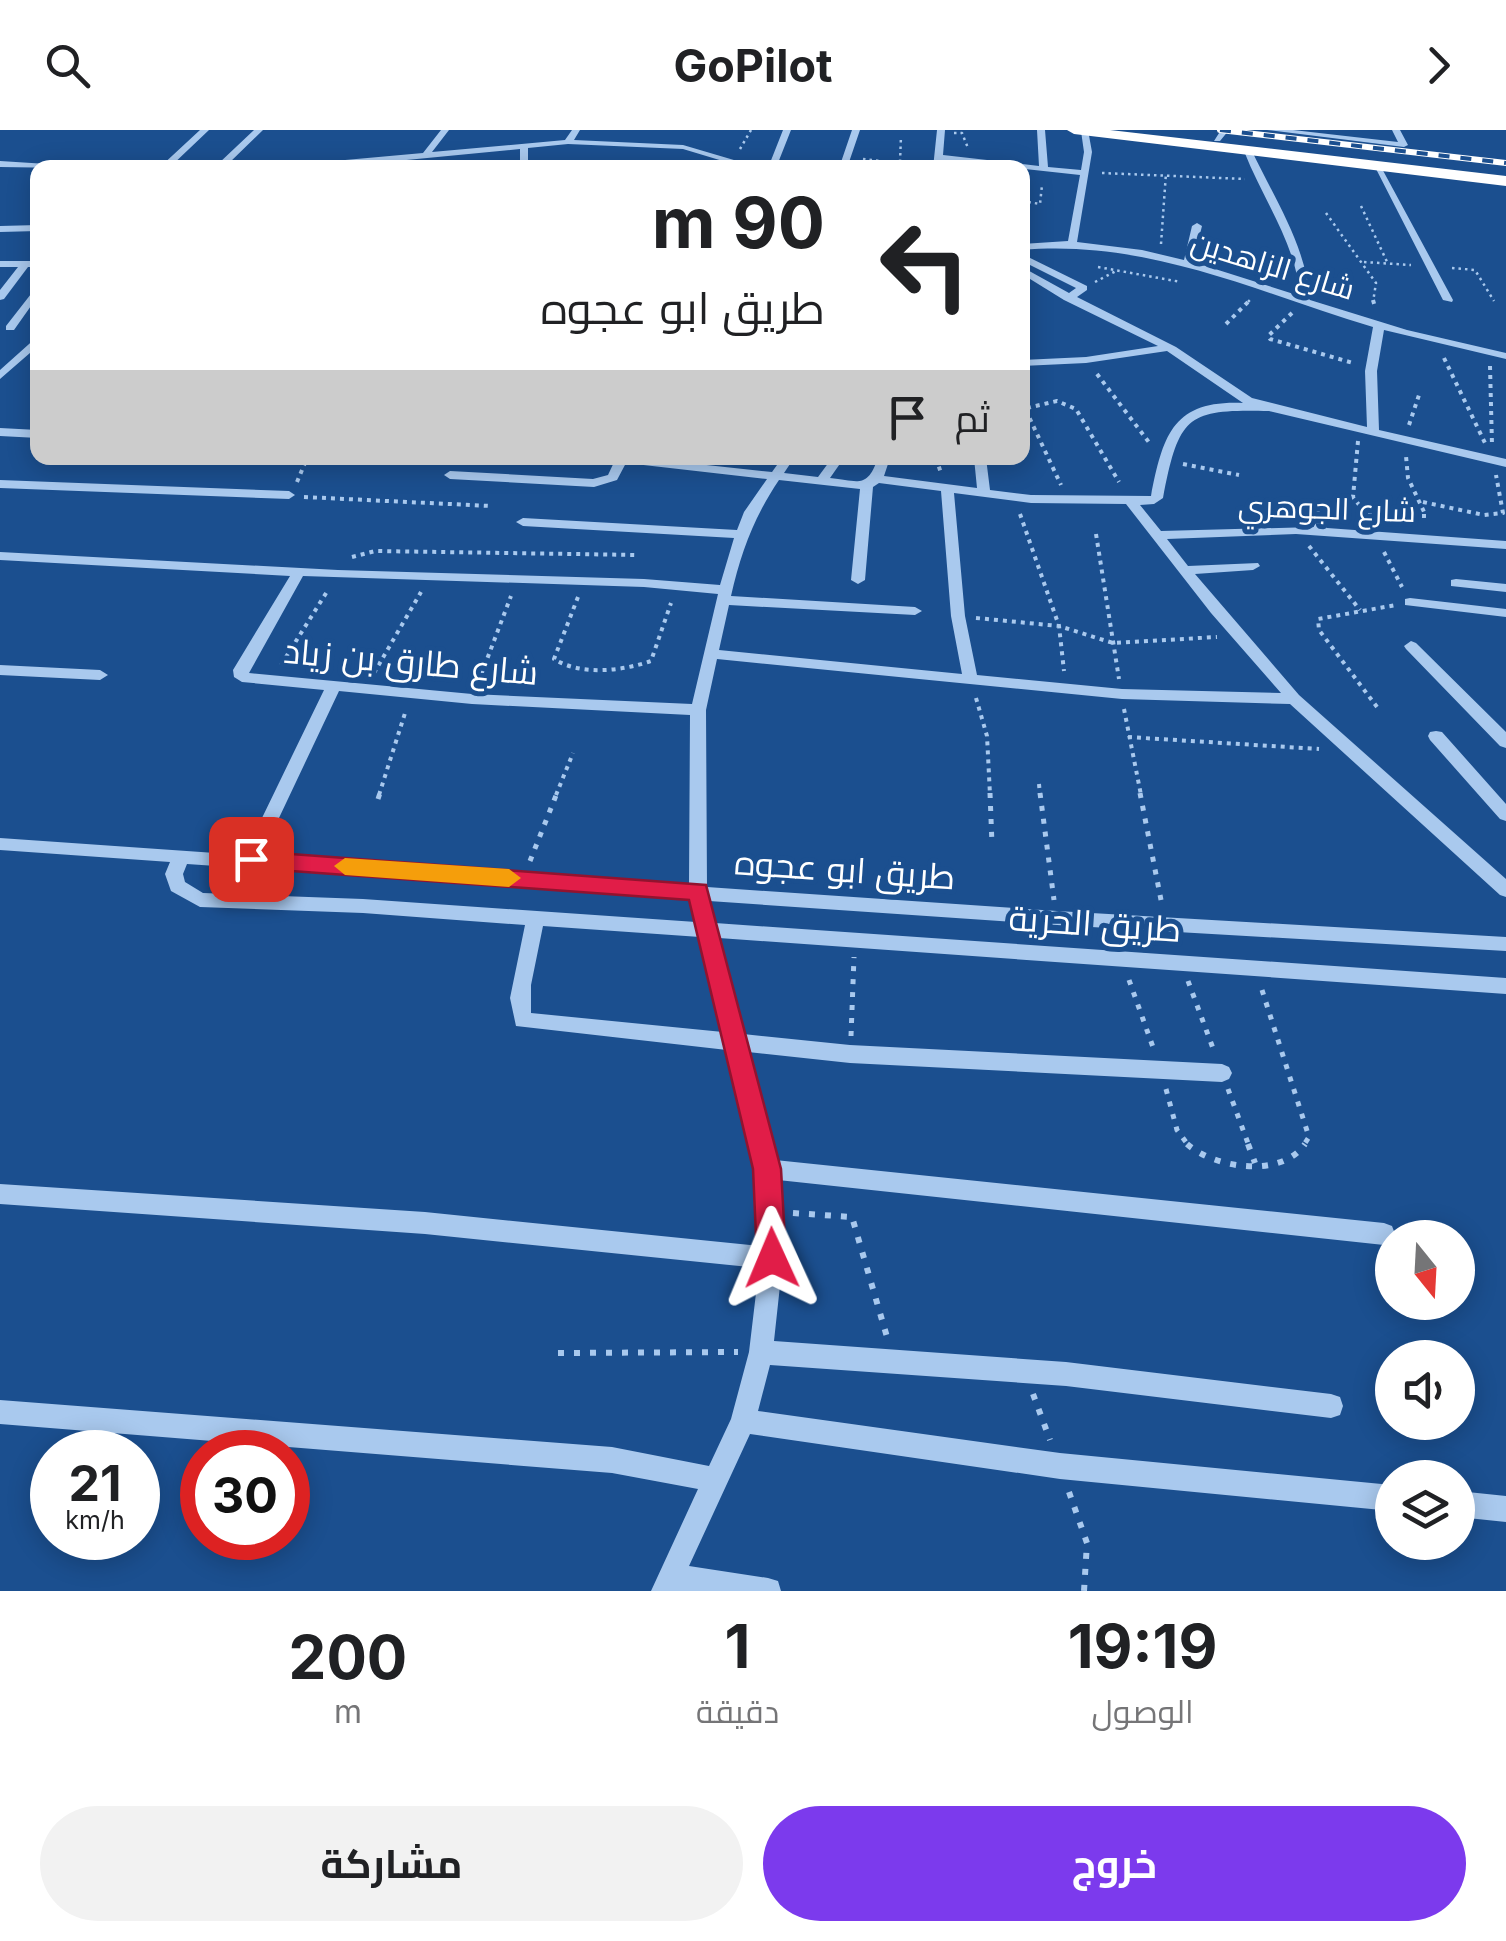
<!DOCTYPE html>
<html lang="ar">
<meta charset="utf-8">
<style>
:root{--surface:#fff;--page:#f2f2f2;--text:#202124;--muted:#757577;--accent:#7c3aed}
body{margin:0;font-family:Inter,Cairo,sans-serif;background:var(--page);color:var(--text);direction:rtl;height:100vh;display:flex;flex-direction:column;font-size:38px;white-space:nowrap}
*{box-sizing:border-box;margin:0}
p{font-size:32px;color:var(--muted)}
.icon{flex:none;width:55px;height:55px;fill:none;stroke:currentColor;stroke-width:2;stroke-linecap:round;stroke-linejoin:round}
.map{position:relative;height:1461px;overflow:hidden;direction:ltr}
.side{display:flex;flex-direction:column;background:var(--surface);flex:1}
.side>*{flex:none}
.guide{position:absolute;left:30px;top:30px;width:1000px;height:305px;border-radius:20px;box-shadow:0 5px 25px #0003;direction:rtl;background:#fff;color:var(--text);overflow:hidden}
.needle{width:65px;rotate:162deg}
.tools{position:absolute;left:1375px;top:1090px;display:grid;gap:20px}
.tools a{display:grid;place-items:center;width:100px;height:100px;border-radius:50%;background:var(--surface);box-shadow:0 5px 25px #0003;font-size:50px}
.speed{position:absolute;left:30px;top:1300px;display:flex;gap:20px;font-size:50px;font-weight:700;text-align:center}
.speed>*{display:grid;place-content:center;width:130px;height:130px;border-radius:50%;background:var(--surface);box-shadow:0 5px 25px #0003;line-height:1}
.speed small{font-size:25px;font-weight:400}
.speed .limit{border:15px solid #d22;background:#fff;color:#111}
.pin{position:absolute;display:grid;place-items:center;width:85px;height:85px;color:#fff;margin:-42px;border-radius:20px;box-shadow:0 5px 15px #0006}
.me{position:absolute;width:110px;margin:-55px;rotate:359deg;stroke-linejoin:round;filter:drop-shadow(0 0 8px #0008)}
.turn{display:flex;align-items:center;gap:35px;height:210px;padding:0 40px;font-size:45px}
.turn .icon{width:130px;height:130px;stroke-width:2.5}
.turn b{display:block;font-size:70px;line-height:85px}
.then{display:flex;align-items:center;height:95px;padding:0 40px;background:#0003;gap:20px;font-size:38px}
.eta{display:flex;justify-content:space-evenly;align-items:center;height:170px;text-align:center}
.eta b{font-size:60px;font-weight:700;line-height:70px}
.cta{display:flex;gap:20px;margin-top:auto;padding:20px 40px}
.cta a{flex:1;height:115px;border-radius:60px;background:var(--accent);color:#fff;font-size:40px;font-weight:700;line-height:115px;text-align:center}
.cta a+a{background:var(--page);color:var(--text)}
header{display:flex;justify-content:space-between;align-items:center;height:130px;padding:0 40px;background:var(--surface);font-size:45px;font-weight:700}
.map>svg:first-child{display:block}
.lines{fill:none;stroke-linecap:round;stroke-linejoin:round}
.path-far3{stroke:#a9c9ee;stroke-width:2.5;stroke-dasharray:2.5 4;stroke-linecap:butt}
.path-far2{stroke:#a9c9ee;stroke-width:4;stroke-dasharray:4 5;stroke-linecap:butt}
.path-far1{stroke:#a9c9ee;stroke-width:5;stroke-dasharray:5 8;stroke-linecap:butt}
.path{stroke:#a9c9ee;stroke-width:6;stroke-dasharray:6 10;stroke-linecap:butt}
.minor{fill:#a9c9ee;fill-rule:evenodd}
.highway{fill:#fff;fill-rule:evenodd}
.rail-casing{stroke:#fff;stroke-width:6}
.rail{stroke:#1b4f8f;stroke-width:4;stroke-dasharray:11;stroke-linecap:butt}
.route{fill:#e11d48;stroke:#92132f;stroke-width:2.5}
.slow{fill:#f59e0b}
.labels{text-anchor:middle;stroke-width:10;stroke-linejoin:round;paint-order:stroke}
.far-street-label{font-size:30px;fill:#fff;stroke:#1b4f8f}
.street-label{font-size:35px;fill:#fff;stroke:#1b4f8f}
</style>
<header><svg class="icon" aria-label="forward" viewBox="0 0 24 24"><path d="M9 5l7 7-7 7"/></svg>GoPilot<svg class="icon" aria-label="search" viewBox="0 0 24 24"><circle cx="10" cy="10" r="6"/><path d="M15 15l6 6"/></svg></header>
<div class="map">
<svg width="1506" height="1461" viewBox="0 0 1506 1461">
<rect width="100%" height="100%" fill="#1b4f8f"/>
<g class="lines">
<!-- path-far3 -->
<path class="path-far3" d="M954,3H962L968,18
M740,19L751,0
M863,29L922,36
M900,32L901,6
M1102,43L1245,49
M1022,71L1040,74L1042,55
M1361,76L1388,134
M1326,83L1376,153L1373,172
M1161,114L1166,43
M1364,132L1411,135
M1098,137L1181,152
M1452,138L1475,140L1494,171
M1095,152L1116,141
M1248,172L1252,168"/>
<!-- path-far2 -->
<path class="path-far2" d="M1373,170L1375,177
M1292,183L1268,206L1270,209L1353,233
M1226,194L1250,170
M1444,228L1485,313
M1490,236L1492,315
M1097,244L1151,315
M1022,272L1061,355
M1027,278L1057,271L1076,279L1119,352
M1409,295L1419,265
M1358,311L1353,367L1370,389
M936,328L941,343
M1183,334L1239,345
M297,352L307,328
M304,367L491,376
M1423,372L1484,385L1503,383L1496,345
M1020,384L1059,496L1064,541
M1368,385L1426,386L1408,348L1406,326
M1096,404L1119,549
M1309,416L1360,480
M1384,422L1402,457
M352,427L375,421L638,425
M578,467L554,529C581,546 622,541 651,531L671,473
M976,488L1059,496L1113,513L1217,507
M281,535L328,460
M374,543L421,462
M478,553L511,466
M976,568L987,606L990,665
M1377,577L1319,500L1318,489L1396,475
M1124,579L1141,665
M1128,607L1319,619
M1039,654L1040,665
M379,665L406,580
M556,665L573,623"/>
<!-- path-far1 -->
<path class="path-far1" d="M990,663L992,714
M1040,663L1054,770
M1140,663L1162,775
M378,669L380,663
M530,731L557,663
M1129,850L1154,920
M1188,851L1214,921
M1262,860L1309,1007L1303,1016
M851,906L854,827
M1166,959L1177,1000L1189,1016
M1228,959L1249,1016"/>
<!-- path -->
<path class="path" d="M1187,1014C1214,1038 1281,1049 1305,1014
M1248,1014L1255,1033
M793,1083L852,1087L887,1207
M558,1223L738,1222
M1033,1264L1050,1310
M1069,1362L1087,1413L1084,1461"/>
<!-- minor -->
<path class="minor" d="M200,0H209L169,38H159Z
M254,0H263L228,34L334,31L423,23L441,0H449L432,22L565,10L572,0H580L574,10L683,15L761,38H746L683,19L568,14L528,18V38H520V19L334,37L177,38L218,34Z
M783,0H791L776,38H768Z
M852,0H860L847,38H839Z
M937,0H945L943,25L1039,36L1037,0H1045L1048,37L1081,40L1084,22L1081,1L1088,0L1092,22L1077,112L1142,120L1184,130L1192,96L1197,93L1202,96L1193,132L1300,166C1296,113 1263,70 1244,21L1251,19C1274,68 1306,115 1310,170L1407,200L1506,223V229L1384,200L1377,241L1379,300L1506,329V337L1269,281C1187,279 1179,285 1163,368L1154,374L1140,375L1161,401L1314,397L1305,376L1311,372L1317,376L1327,398L1506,411V419L1296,404L1167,409L1188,436L1258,433L1260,436L1253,440L1195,444L1299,565L1506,749V767L1500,765L1290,574L1122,569L717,529L706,580L707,757L1057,781L1506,807V821L1057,795L709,771L715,793L1506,848V864L719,808L743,904L850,915L1222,934L1229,937L1232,943L1229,949L1222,952L850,933L748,922L775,1030L1384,1093L1392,1096L1395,1104L1392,1112L1384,1115L778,1050L783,1128L774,1211L1066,1232L1331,1264L1340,1267L1343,1276L1340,1285L1331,1288L1066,1256L770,1235L758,1281L1060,1323L1392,1355V1381L1060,1349L750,1304L689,1436L768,1448L778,1451L781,1461H651L698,1359L612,1343L0,1294V1270L612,1317L709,1336L731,1289L749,1222L759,1138L425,1104L0,1074V1054L425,1082L760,1116L756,1039L727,920L516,896L510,868L525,795L363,783L200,777L171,761L165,744L170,732L0,720V708L244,725L324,560L242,552L234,547L233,540L290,446L0,430V422L338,440L644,449L720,455L734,408L523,396L516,392L523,388L737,400L744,382L767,349L626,333L617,350L594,357L450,349L444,345L450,341L593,349L608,345L616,328H642L772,342L782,328H794L784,343L818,347L832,328H844L830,348C859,351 867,359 878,328H890L884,346L977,358L974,328H986L990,360L1031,365L1151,366C1163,305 1173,270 1243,273L1167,221L1086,233L1022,236V230L1086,227L1158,216L1064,170L1022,144V137L1069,163L1076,158L1022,131V124L1087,156V160L1077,167L1176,217L1252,268L1367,297L1365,241L1373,197C1257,162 1147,109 1022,120V114L1068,111L1080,45L942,30L941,38H933ZM779,350L860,359L851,450L858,454L865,450L873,357L879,353L941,361L951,486L962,544L719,520L729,475L915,485L922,481L915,477L731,466C741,422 754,387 779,350ZM954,363L1031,373L1126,374L1211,483L1281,563L1122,559L977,545L965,486ZM303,446L644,457L718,464L692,574L472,564L249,543ZM339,561L472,574L690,585L689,755L261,726ZM187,734L691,769L696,792L363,769L203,763L185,752L183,744ZM543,796L700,807L723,902L531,883V855Z
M1221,0H1229L1220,11H1214Z
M1267,0H1293L1398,12L1392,0H1400L1408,15L1404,17Z
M0,31L63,35L67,38L0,37Z
M1373,33L1380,35L1453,170L1452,172L1443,170Z
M38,95V101L0,102V96Z
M0,131H38V137H28L4,169L0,170V160L18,137H0Z
M38,155V166L14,200H6V196Z
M38,206V216L0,249V240Z
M0,298L38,300V308L0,306Z
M0,350L289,361L295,365L289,369L0,358Z
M1456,449L1506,454V462L1451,456V450Z
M1410,468L1506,479V487L1405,475V469Z
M1411,511L1416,513L1506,602V618L1500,616L1406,519L1404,516Z
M0,535L100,540L108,545L100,550L0,545Z
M1436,601L1442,602L1506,674V691L1500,689L1430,610L1428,606L1430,602Z
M1458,1361L1506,1366V1392L1458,1387Z"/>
<!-- highway -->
<path class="highway" d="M1067,0H1110L1506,46V56L1074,4Z"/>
<!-- rail casing -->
<g class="rail-casing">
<path id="rail" d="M1220,0L1506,33"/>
</g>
<!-- rail -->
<use href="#rail" class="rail"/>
</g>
<!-- route -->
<path class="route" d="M251,721L706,755L781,1039L786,1128L782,1138L772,1143L761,1138L757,1128L753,1039L689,770L251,738L240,729Z"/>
<!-- slow -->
<path class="slow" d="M345,728L509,739L521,748L509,757L345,745L334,736Z"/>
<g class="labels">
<!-- far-street labels -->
<g class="far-street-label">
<text transform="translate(1273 136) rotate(17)" y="10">شارع الزاهدين</text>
<text transform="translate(1327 379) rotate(2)" y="10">شارع الجوهري</text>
</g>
<!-- street labels -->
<g class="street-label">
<text transform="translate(411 532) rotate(5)" y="12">شارع طارق بن زياد</text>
<text transform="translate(845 740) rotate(4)" y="12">طريق ابو عجوه</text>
<text transform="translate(1095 794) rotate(4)" y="12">طريق الحرية</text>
</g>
</g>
</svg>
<div class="tools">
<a><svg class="needle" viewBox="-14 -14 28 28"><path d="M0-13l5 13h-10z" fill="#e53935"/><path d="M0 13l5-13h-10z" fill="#757577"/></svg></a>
<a><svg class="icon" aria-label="sound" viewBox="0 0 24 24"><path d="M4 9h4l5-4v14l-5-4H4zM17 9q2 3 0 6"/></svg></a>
<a><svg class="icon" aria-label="layers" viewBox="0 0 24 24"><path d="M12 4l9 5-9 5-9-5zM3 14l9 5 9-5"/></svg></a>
</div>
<div class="speed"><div>21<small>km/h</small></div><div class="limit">30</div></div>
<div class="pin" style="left:251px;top:729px;background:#d93025"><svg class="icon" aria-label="arrive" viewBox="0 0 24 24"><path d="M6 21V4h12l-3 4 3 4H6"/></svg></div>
<svg class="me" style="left:772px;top:1128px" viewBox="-20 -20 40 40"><path d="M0-17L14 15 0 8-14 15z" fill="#e11d48" stroke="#fff" stroke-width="4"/></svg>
<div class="guide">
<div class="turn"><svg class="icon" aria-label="left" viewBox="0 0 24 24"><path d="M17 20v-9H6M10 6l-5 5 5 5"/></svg><div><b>90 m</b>طريق ابو عجوه</div></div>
<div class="then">ثم<svg class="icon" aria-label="arrive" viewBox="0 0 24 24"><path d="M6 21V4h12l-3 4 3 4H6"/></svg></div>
</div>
</div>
<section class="side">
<div class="eta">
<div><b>19:19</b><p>الوصول</p></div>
<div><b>1</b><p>دقيقة</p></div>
<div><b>200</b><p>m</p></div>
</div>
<div class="cta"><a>خروج</a><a>مشاركة</a></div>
</section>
